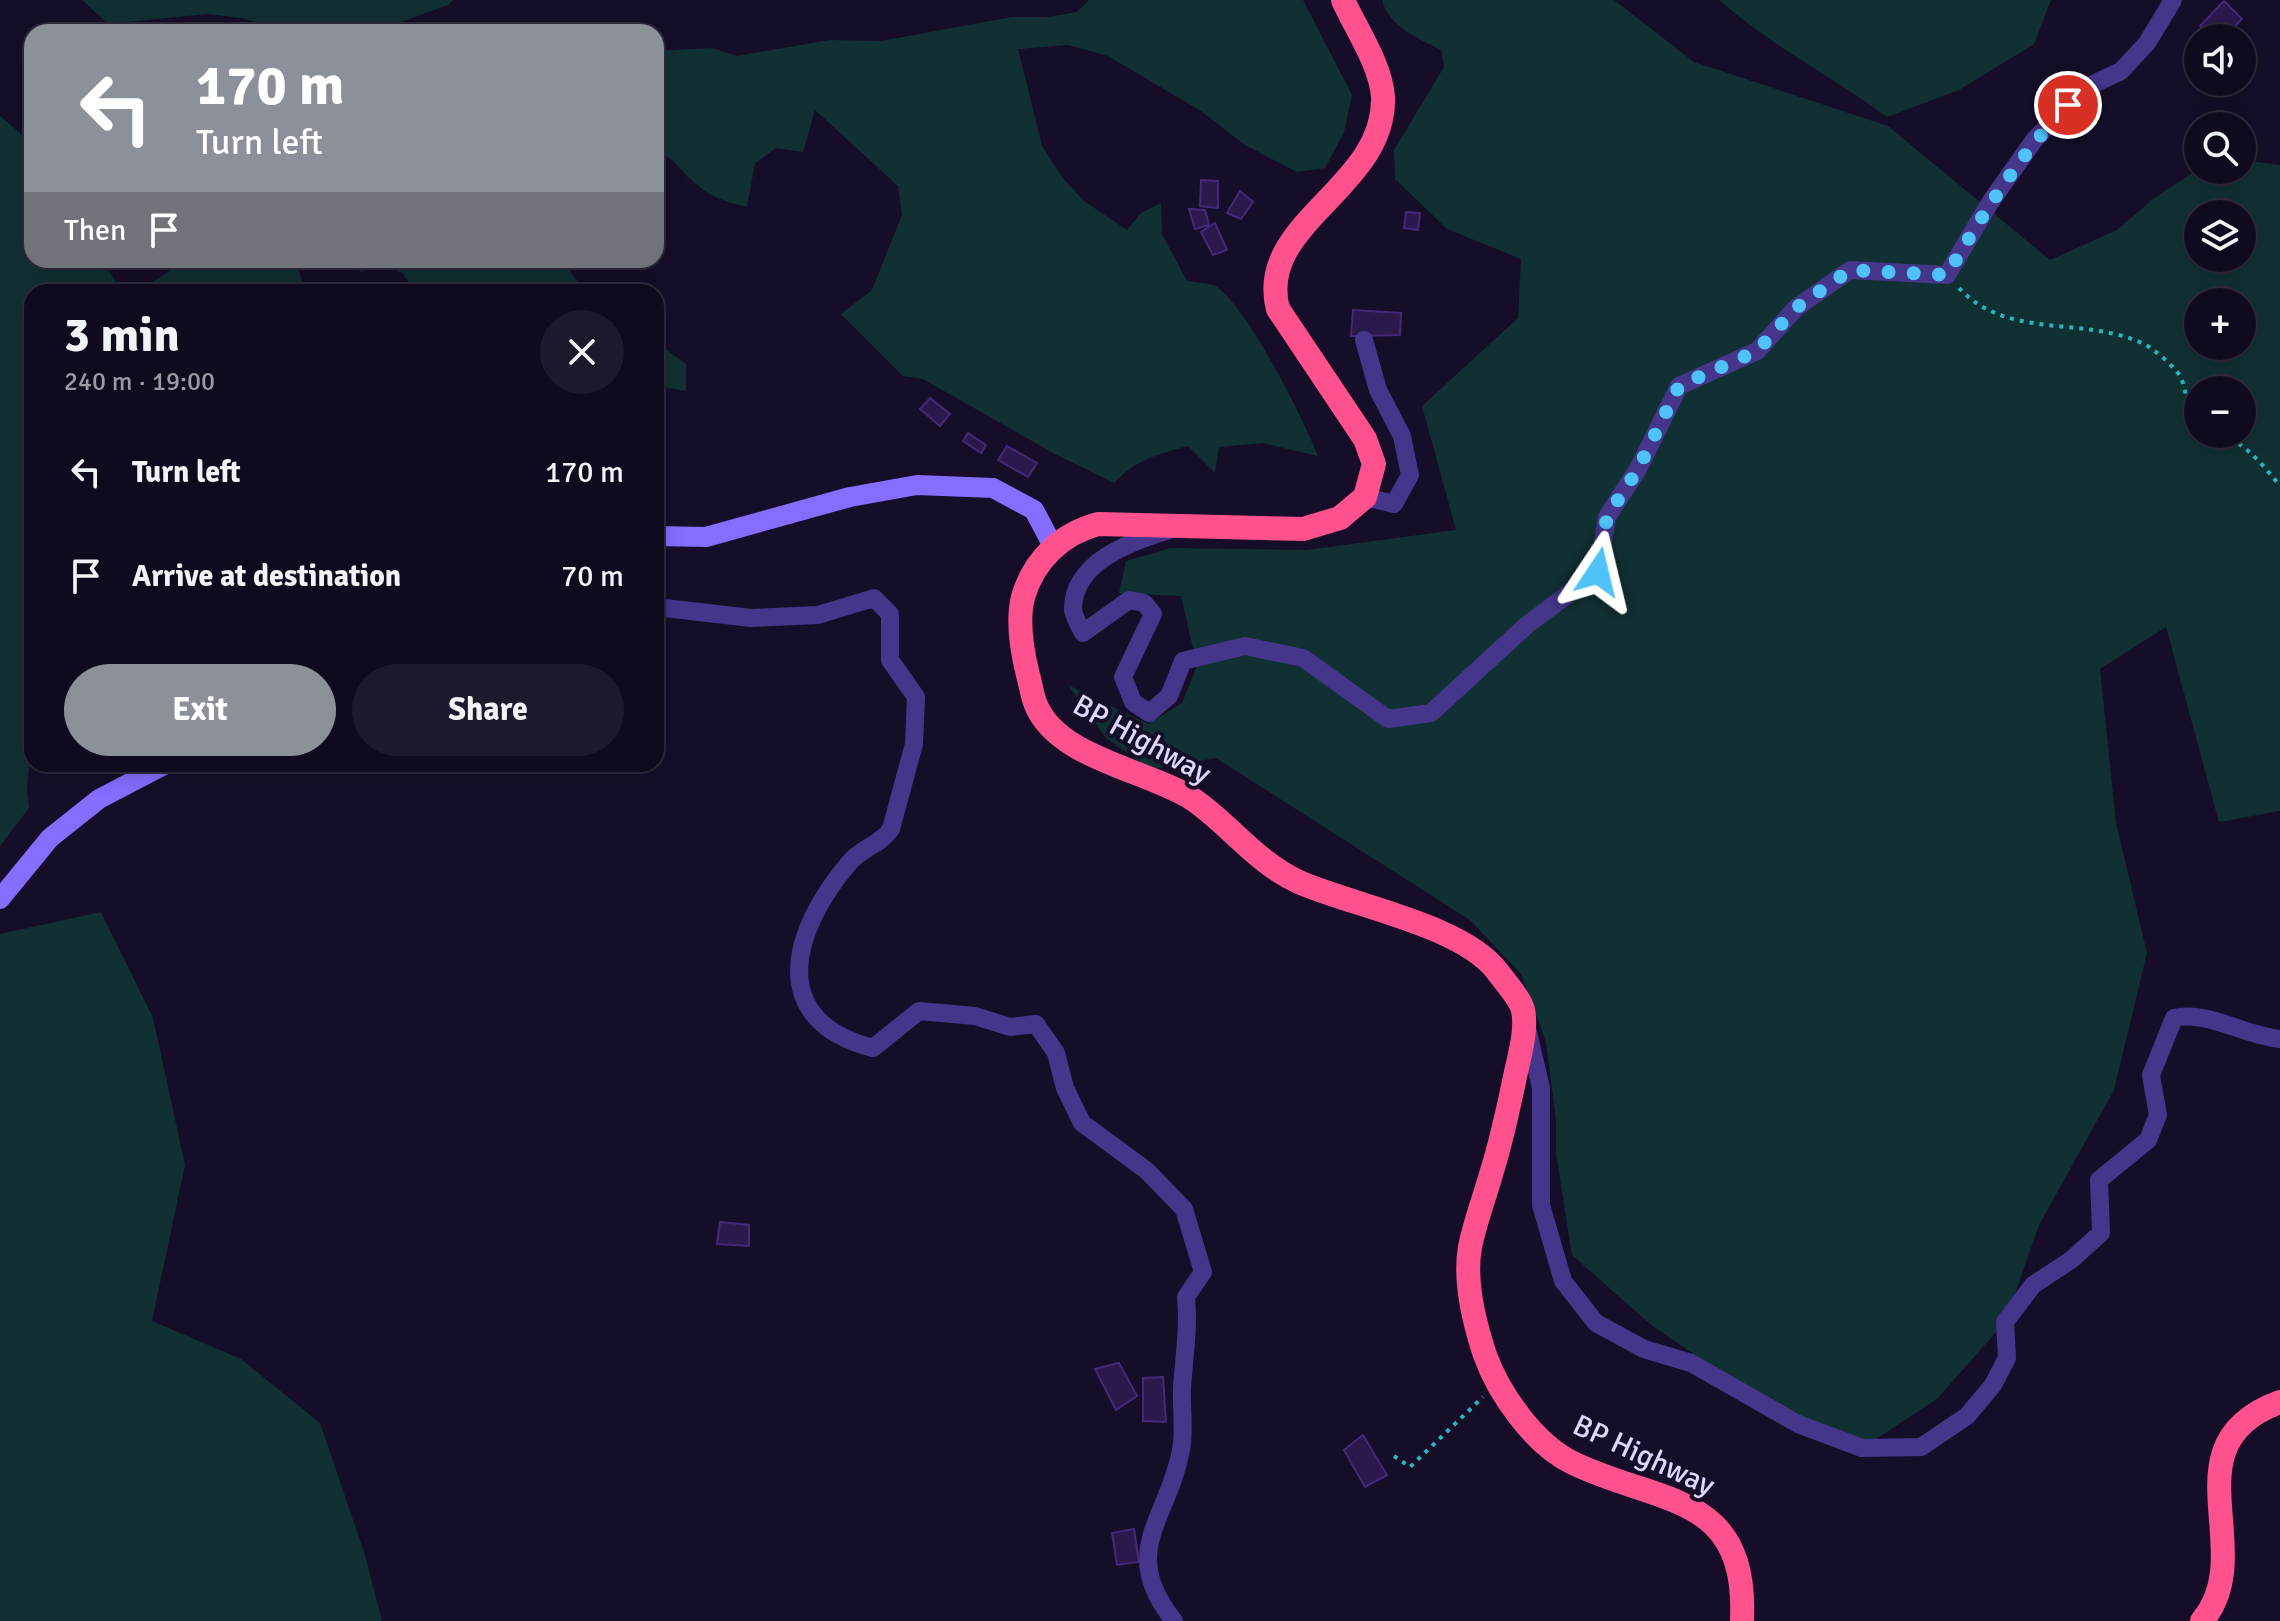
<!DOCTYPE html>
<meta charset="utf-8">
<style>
:root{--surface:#100a1f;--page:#1e182c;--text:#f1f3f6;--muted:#9c9aa4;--line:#302b3d;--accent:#8c9099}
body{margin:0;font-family:Signika,sans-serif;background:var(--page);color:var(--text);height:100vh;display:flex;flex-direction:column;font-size:30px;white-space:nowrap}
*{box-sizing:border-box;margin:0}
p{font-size:26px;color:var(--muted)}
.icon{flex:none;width:44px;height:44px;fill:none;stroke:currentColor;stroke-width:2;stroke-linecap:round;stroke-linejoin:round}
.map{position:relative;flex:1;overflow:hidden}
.drawer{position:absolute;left:24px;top:284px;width:640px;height:488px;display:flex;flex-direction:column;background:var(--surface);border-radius:24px;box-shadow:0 4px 20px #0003,0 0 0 2px var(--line)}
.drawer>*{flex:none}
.banner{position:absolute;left:24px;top:24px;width:640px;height:244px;border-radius:24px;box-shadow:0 4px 20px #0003,0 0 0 2px var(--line);background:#8c9099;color:#fff;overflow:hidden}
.controls{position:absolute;left:2184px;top:24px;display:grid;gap:16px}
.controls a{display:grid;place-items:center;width:72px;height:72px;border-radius:50%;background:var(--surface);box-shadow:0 4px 20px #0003,0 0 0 2px var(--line);font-size:40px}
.pin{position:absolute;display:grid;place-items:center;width:68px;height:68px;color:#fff;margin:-34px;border:4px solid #fff;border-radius:50%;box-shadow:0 2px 8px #0007}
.me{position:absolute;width:88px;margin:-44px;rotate:10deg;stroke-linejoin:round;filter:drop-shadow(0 0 6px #0008)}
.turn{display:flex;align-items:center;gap:28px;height:168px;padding:0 40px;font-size:36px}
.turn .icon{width:104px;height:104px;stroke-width:2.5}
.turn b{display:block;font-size:56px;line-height:68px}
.then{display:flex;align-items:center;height:76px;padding:0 40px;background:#0003;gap:16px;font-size:30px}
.round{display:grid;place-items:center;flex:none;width:84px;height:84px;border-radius:42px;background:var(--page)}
.summary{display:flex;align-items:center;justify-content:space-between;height:136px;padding:0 40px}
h1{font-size:48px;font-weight:700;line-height:60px}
.primary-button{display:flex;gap:16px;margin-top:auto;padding:16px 40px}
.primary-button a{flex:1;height:92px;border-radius:48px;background:var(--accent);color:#fff;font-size:32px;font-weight:700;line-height:92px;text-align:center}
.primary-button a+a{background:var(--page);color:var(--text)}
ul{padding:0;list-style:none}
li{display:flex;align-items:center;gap:24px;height:104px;padding:0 40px}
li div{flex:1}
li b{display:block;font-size:30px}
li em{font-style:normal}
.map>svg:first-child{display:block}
.green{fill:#113033;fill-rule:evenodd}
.building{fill:#2a194b;stroke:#442979;stroke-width:2}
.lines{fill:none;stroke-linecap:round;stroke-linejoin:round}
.path{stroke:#27b7c2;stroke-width:4;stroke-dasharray:4 6;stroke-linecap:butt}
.street{stroke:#45368b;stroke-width:18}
.secondary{stroke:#846dff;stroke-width:20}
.highway{stroke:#ff518d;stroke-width:24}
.route{stroke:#4fc3f7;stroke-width:14;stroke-dasharray:0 25.2}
.labels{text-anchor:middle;stroke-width:8;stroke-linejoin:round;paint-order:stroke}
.street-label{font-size:30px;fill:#e0d6ff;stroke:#160e29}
</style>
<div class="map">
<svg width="2280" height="1621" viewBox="0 0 2280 1621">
<rect width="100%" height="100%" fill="#160e29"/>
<!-- green -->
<path class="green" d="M82,0H453L448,5L379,30L343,32L283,31L242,18L207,14L108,24Z
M1089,0H1303L1352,95L1344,132L1325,168L1297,172L1245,145L1201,111L1108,56L1068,45L1018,49L1042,146L1062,177L1084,201L1127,230L1141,213L1161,203L1162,234L1187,281C1196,283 1210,282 1217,287C1250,312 1302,416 1318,456L1263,443L1219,447L1215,473L1188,446C1158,454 1135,460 1114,483L1053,453L923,379L903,376L841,314L872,290L902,215L898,186L815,110L803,152L776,148L755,163L747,207C729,203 708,196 695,183C681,171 673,157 656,150V51L712,48L737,56L829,40L881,41L1012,17H1048L1077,12Z
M1382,0H1614L1694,62L1888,126L2050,260L2117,230L2153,199L2198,169L2242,170V160L2280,165V811L2219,822L2166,627L2100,669L2116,823L2147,953L2114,1090L2039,1225L2005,1322L1937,1399L1862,1448L1778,1412L1650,1324L1572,1255L1556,1154V1120L1546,1042L1521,974L1470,920L1216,758L1150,769L1106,738L1068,685L1148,724L1182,703L1197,666L1181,596L1119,593L1126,561L1171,548L1307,550L1456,530L1422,406L1518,318L1521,259L1447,229L1395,179L1394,150L1444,67L1441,50C1418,38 1389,27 1382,0ZM2198,214H2242V258H2198ZM2198,302H2242V346H2198ZM2198,390H2242V434H2198Z
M1719,0H2051L2034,44L1959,90L1887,117C1831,76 1770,45 1719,0Z
M0,116L32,143V260H101L123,292H32V743L27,788L29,808L0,846Z
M170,260H296L305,292H124L150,284L169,271Z
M347,260H562L585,292H417L402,273L383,264L361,272Z
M656,342L686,364V391L656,386Z
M101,912L153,1018L185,1165L152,1321L241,1359L320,1423L365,1555L382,1621H0V934Z"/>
<!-- building -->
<path class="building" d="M2224,1L2242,19L2223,38H2212L2200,26Z
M1201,180L1218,181V208L1200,206Z
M1240,191L1253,202L1241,219L1227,213Z
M1189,209L1205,210L1209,225L1195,229Z
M1406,212L1420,213L1418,230L1404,228Z
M1215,223L1227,250L1213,255L1201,232Z
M1353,310L1401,313L1400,335L1351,336Z
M930,398L950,414L940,426L920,409Z
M968,433L986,445L981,453L963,441Z
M1007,446L1037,463L1028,477L998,460Z
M720,1222L749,1225V1246L717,1244Z
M1119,1363L1137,1396L1116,1410L1095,1369Z
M1163,1377L1166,1422L1143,1421V1378Z
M1363,1435L1387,1475L1365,1487L1344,1450Z
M1134,1529L1139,1562L1117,1565L1112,1533Z"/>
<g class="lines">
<!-- path -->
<path class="path" d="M1959,288C2008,341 2087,315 2146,345C2156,351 2178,369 2182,380C2187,395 2186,406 2198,419
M2221,434C2246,444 2263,465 2280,486
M1394,1456L1410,1467L1483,1397"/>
<!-- street -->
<path class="street" d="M1364,340L1378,390L1402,436L1410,475L1394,504L1365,497
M1169,530C1132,541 1072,562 1073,610C1074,617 1080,627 1083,633L1129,600L1144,603L1153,614L1123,677L1133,702L1149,713L1169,696L1183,661L1245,646L1303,658L1388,719L1431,713L1528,624L1598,572L1607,517L1638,469L1679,386L1757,351L1796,308L1850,270L1947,275L1991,201L2035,139L2085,88L2121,71L2147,43L2173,0
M656,607L751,618L818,615L874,598L890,614V660L916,697L914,744L891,829C880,845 861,848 849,863C792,930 765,1020 873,1048L919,1011L975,1016L1010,1027L1036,1024L1056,1053L1065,1088L1082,1123L1146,1170L1184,1209L1203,1272L1186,1297C1189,1328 1184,1357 1182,1388C1181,1408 1185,1430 1181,1450C1168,1520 1118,1551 1174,1621
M1527,1028L1541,1088V1205L1563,1281L1596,1323L1644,1349L1691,1363L1798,1424L1862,1448L1921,1447L1967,1416L1993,1385L2007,1358L2005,1322L2033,1285L2071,1260L2101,1233L2099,1180L2148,1140L2158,1115L2151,1075L2174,1018C2207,1010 2245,1036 2280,1039"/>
<!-- secondary -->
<path class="secondary" d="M656,536L706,537L850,497L917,485L993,488L1034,510L1053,546
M0,899L50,838L99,799L166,764"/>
<!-- highway -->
<path class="highway" d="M1343,0C1356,29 1381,65 1383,97C1386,188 1255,223 1278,309L1365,439L1374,464L1365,497L1340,518L1303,529L1098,524C1061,534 1034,560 1023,597C1017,621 1022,651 1028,675C1031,685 1032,696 1036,705C1058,759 1149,770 1194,800C1231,826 1257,863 1299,882C1353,906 1462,925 1497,971C1505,982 1520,998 1523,1010C1527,1029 1520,1054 1516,1072C1509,1106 1502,1139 1492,1171C1485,1196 1475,1222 1470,1247C1464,1281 1474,1322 1485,1355C1499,1394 1534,1444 1573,1463C1659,1505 1748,1491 1742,1621
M2202,1621C2261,1552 2164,1444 2280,1402"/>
</g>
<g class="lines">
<!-- route -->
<path class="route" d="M1598,572L1607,517L1638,469L1679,386L1757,351L1796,308L1850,270L1947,275C1983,214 2019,156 2068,105"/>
</g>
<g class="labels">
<!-- street labels -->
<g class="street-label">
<text transform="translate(1142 739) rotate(29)" y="10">BP Highway</text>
<text transform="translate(1644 1455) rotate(25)" y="10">BP Highway</text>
</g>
</g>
</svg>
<div class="controls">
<a><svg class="icon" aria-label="sound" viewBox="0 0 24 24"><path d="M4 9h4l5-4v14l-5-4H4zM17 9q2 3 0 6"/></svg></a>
<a><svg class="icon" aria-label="search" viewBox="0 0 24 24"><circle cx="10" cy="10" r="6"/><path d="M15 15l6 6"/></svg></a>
<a><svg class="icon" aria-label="layers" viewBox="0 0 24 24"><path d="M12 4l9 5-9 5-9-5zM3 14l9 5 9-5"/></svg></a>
<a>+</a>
<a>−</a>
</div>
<div class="pin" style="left:2068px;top:105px;background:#d93025"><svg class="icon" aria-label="arrive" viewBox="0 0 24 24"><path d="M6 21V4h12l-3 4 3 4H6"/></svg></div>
<svg class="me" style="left:1598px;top:572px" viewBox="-20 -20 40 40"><path d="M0-17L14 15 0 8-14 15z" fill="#4fc3f7" stroke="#fff" stroke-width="4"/></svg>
<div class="banner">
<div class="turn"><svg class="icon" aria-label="left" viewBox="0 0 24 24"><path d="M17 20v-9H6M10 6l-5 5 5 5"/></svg><div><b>170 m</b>Turn left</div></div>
<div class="then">Then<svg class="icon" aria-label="arrive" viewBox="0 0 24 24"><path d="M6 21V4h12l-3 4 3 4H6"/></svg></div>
</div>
<section class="drawer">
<div class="summary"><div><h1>3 min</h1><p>240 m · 19:00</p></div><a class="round"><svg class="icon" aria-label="close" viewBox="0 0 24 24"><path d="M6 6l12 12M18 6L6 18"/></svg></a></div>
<ul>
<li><svg class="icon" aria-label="left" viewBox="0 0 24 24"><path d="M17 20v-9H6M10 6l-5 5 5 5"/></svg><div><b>Turn left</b></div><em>170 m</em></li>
<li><svg class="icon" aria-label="arrive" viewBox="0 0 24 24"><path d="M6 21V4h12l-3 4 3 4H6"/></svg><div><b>Arrive at destination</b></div><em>70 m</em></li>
</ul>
<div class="primary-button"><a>Exit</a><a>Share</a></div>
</section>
</div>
